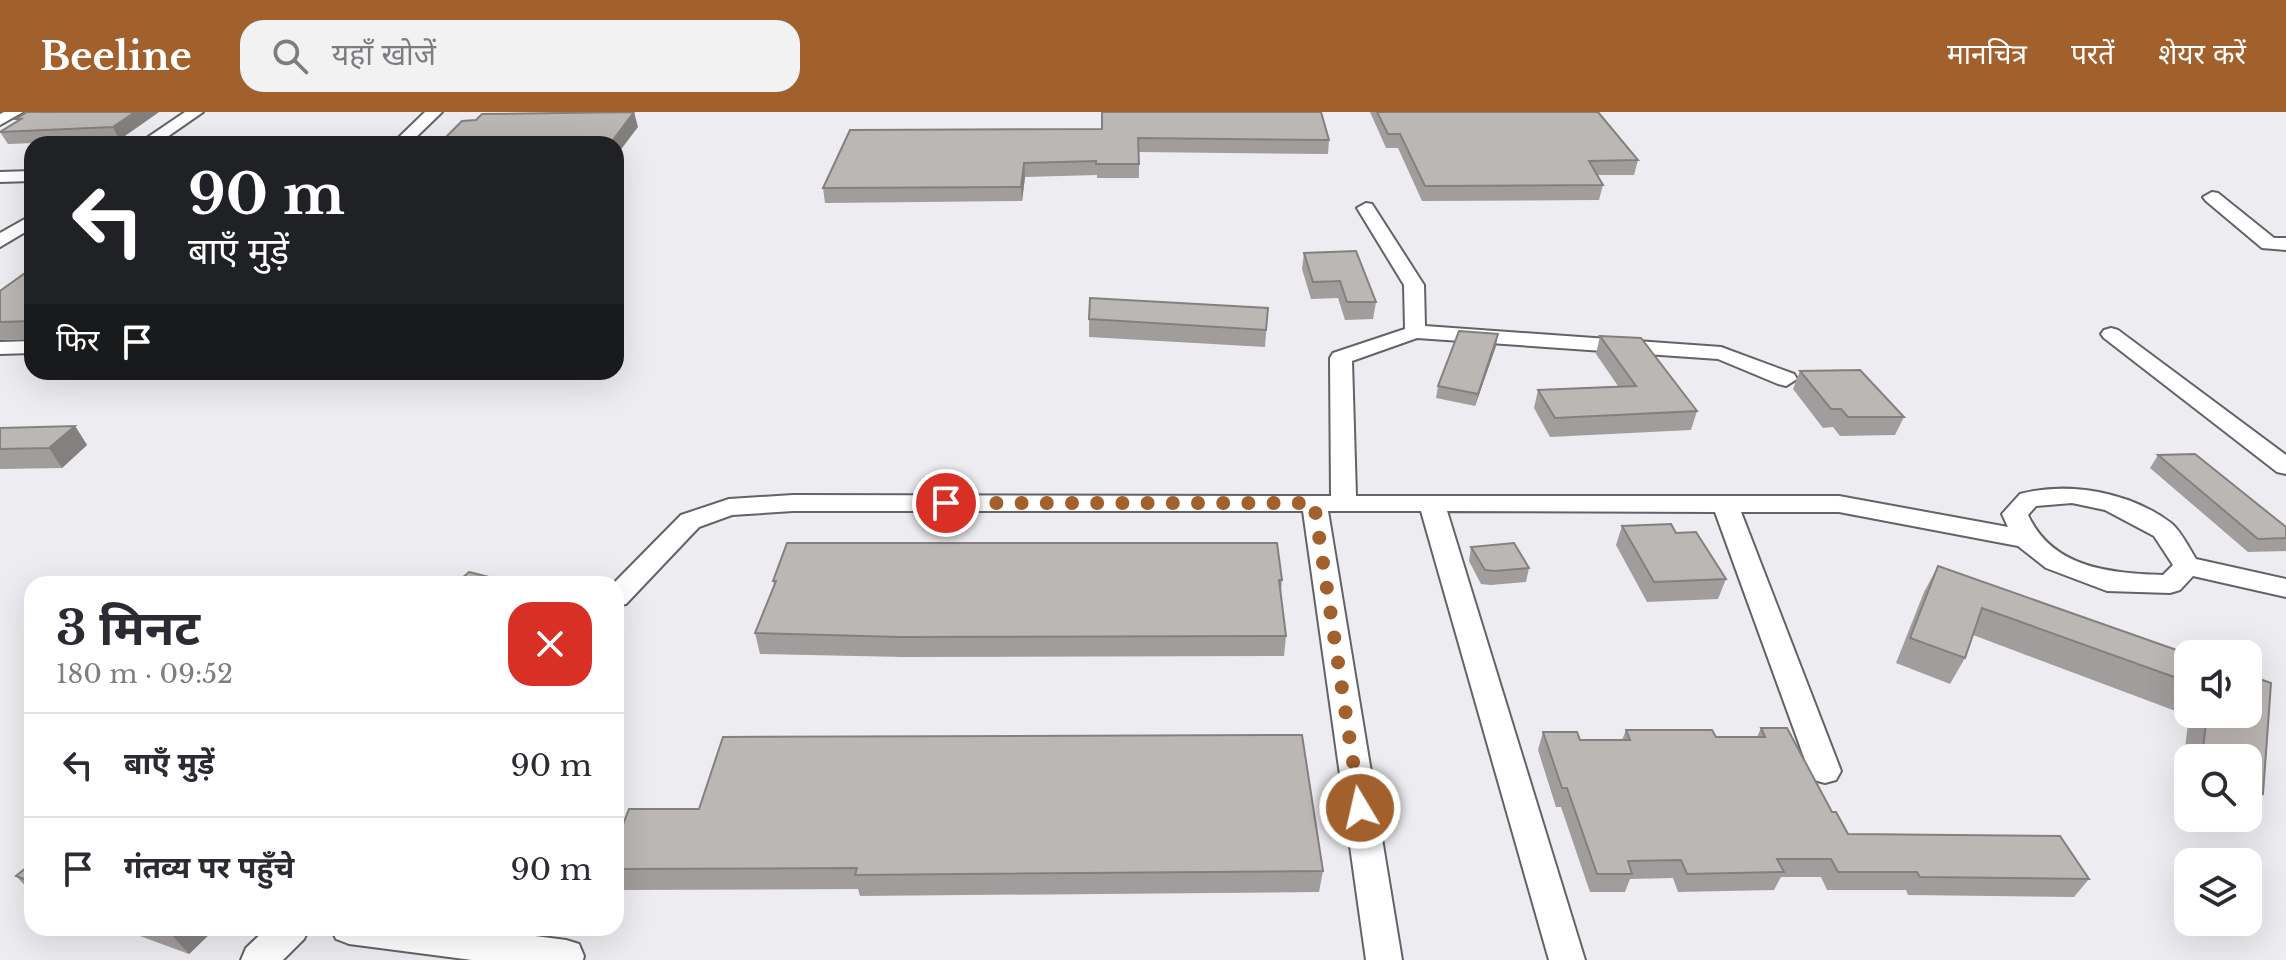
<!DOCTYPE html>
<html lang="hi">
<meta charset="utf-8">
<style>
:root{--surface:#fff;--page:#f2f2f3;--text:#2b2b33;--muted:#7c7c81;--line:#e1e1e2;--accent:#a2602d}
body{margin:0;font-family:"Libre Baskerville","Noto Sans Devanagari",serif;background:var(--page);color:var(--text);height:100vh;display:flex;flex-direction:column;font-size:30px;white-space:nowrap}
*{box-sizing:border-box;margin:0}
p{font-size:26px;color:var(--muted)}
.icon{flex:none;width:44px;height:44px;fill:none;stroke:currentColor;stroke-width:2;stroke-linecap:round;stroke-linejoin:round}
.map{position:relative;flex:1;overflow:hidden}
.panel{position:absolute;left:24px;top:464px;width:600px;height:360px;display:flex;flex-direction:column;background:var(--surface);border-radius:24px;box-shadow:0 8px 32px #0002}
.panel>*{flex:none}
.hud{position:absolute;left:24px;top:24px;width:600px;height:244px;border-radius:24px;box-shadow:0 8px 32px #0002;background:#202124;color:#fff;overflow:hidden}
.fabs{position:absolute;left:2174px;top:528px;display:grid;gap:16px}
.fabs a{display:grid;place-items:center;width:88px;height:88px;border-radius:16px;background:var(--surface);box-shadow:0 8px 32px #0002;font-size:40px}
.pin{position:absolute;display:grid;place-items:center;width:68px;height:68px;color:#fff;margin:-34px;border:4px solid #fff;border-radius:50%;box-shadow:0 2px 8px #0007}
.me{position:absolute;width:88px;margin:-44px;rotate:351deg;stroke-linejoin:round;filter:drop-shadow(0 0 6px #0008)}
.turn{display:flex;align-items:center;gap:28px;height:168px;padding:0 32px;font-size:36px}
.turn .icon{width:104px;height:104px;stroke-width:2.5}
.turn b{display:block;font-size:56px;line-height:68px}
.then{display:flex;align-items:center;height:76px;padding:0 32px;background:#0003;gap:16px;font-size:30px}
.round{display:grid;place-items:center;flex:none;width:84px;height:84px;border-radius:24px;background:var(--page)}
.head{display:flex;align-items:center;justify-content:space-between;height:136px;padding:0 32px}
h1{font-size:48px;font-weight:700;line-height:60px}
ul{padding:0;list-style:none}
li{display:flex;align-items:center;gap:24px;height:104px;padding:0 32px;border-top:2px solid var(--line)}
li div{flex:1}
li b{display:block;font-size:30px}
li em{font-style:normal}
header{display:flex;align-items:center;gap:48px;box-sizing:border-box;height:112px;padding:0 40px;background:var(--accent);color:#fff}
header strong{font-size:38px}
nav{display:flex;gap:44px;margin-inline-start:auto;font-size:28px}
.search{width:560px;height:72px;background:var(--page);display:flex;align-items:center;gap:20px;box-sizing:border-box;padding:0 28px;border-radius:24px;color:var(--muted);font-size:30px}
.map>svg:first-child{display:block}
.lines{fill:none;stroke-linecap:round;stroke-linejoin:round}
.minor-casing{stroke:#636367;stroke-width:4}
.minor{fill:#fff;fill-rule:evenodd}
.wall{fill:#a19d9c}
.shaded-wall{fill:#83807f}
.building{fill:#bbb7b5;stroke:#83807f;stroke-width:2}
.route{stroke:#a2602d;stroke-width:14;stroke-dasharray:0 25.2}
</style>
<header>
<strong>Beeline</strong>
<div class="search"><svg class="icon" aria-label="search" viewBox="0 0 24 24"><circle cx="10" cy="10" r="6"/><path d="M15 15l6 6"/></svg>यहाँ खोजें</div>
<nav><a>मानचित्र</a><a>परतें</a><a>शेयर करें</a></nav>
</header>
<div class="map">
<svg width="2286" height="848" viewBox="0 0 2286 848">
<rect width="100%" height="100%" fill="#ededf1"/>
<g class="lines">
<!-- minor casing -->
<g class="minor-casing">
<path id="minor" d="M4,0H23L0,13V2Z
M185,0H203L157,32H138Z
M425,0H442L409,32H392Z
M32,59V69L0,70V60Z
M2212,80L2218,81L2274,126H2286V138L2262,136L2206,89L2203,85Z
M1366,91L1372,92L1424,173L1425,214L1721,235L1794,262L1797,267L1786,274L1778,272L1718,247L1417,226L1352,249L1356,384H1839L2008,415L2002,402L2020,382C2069,369 2130,380 2171,411C2181,419 2189,436 2196,447L2286,467V485L2193,464L2180,478L2170,481L2107,479L2046,456L2018,434L1839,400H1741L1841,659L1836,668L1825,671L1814,668L1809,659L1715,400L1447,399L1585,848H1549L1421,399H1328L1402,848H1366L1303,399H793L732,403L699,415L626,492L616,494V472H613L681,403L729,387L793,383L1331,384L1330,246L1333,241L1405,217L1404,173L1357,96ZM2072,391L2105,398L2154,424L2173,453L2163,463C2111,461 2053,457 2028,403L2036,394Z
M32,103V116L0,135V121Z
M2111,216L2118,218L2286,343V362L2277,360L2104,226L2101,222L2104,218Z
M32,229V241L0,242V230Z
M267,816H309L304,827L283,848H241L246,836Z
M331,816H474L566,828L579,832L584,844L583,848H472L349,832L336,827Z"/>
</g>
<!-- minor -->
<use href="#minor" class="minor"/>
</g>
<!-- wall -->
<path class="wall" d="M159,0L119,28L8,32L0,20L17,9L16,7Z
M1370,0H1598L1638,48L1634,63H1597L1603,73L1599,88L1422,89L1398,36H1386Z
M1102,17L1329,28L1328,42L1139,40V66H1097V63L1025,65L1022,89L825,91L823,76Z
M1304,141L1376,190L1373,207L1345,208L1338,186L1311,187L1302,157Z
M32,156V227L0,228V179Z
M1268,196L1265,235L1089,225V207Z
M1600,224L1697,299L1691,318L1550,325L1534,296L1538,278L1618,274L1596,242Z
M1496,234L1475,294L1436,286L1438,274Z
M1800,259L1904,305L1895,323L1840,324L1833,315L1823,316L1793,277Z
M75,314L87,333L62,356L0,357V316Z
M2158,343L2286,415V439L2248,440L2150,356Z
M1622,414L1676,421L1726,467L1718,487L1647,490L1616,433Z
M1471,435L1529,456L1526,470L1491,473L1481,472L1469,449Z
M1938,454L2188,542V602H2248L2263,682L2248,700V646H2188V688L2179,684L2189,604L1973,523L1965,546L1950,572L1896,551L1924,480Z
M1282,468L1281,481L1286,524L1284,544L903,545L760,542L755,521L774,473L773,469Z
M1761,616L1832,700L1848,722L2089,767L2074,785L1908,783L1906,778H1827L1821,765H1781L1774,778L1678,780L1673,766L1630,767L1625,780H1590L1561,695H1556L1538,638L1543,620L1580,628H1622L1626,618L1716,625H1757Z
M616,730L1323,759L1319,780L860,784L858,777L616,778Z
M32,751V781L16,764Z
M118,816H216L189,842Z"/>
<!-- shaded-wall -->
<path class="shaded-wall" d="M135,0H159L119,28L113,15Z
M634,0L638,15L616,44V32H610Z
M1024,51L1025,65L1022,89L1021,75Z
M1498,222L1496,234L1475,294L1478,282Z
M75,314L87,333L62,356L49,336Z
M178,816H216L189,842L171,822Z"/>
<!-- building -->
<path class="building" d="M27,0H135L113,15L0,20L21,7H16Z
M634,0L610,32H439L462,9L476,8L482,2Z
M1102,0H1321L1329,28L1138,26L1139,52H1096V49L1024,51L1021,75L823,76L850,18L1102,17Z
M1377,0H1598L1638,48L1589,49L1603,73L1425,74L1400,22H1388Z
M1356,139L1376,190H1347L1340,169L1313,170L1304,141Z
M32,156V209L0,210V179Z
M1090,186L1268,196L1266,218L1089,207Z
M1459,219L1498,222L1478,282L1438,274Z
M1600,224L1641,226L1697,299L1555,306L1538,278L1636,274Z
M1860,258L1904,305H1848L1841,297H1831L1800,259Z
M75,314L49,336L0,337V316Z
M2195,342L2286,415V426L2258,427L2158,343Z
M1671,412L1676,421L1696,420L1726,467L1654,470L1622,414Z
M787,431H1277L1282,468H1279L1286,524L900,525L755,521L776,469H773Z
M1514,431L1529,456L1495,459L1485,458L1471,435Z
M1938,454L2188,542V570L1982,496L1965,546L1910,526Z
M469,460L517,472H455Z
M2248,563L2271,571L2263,682L2248,676V646H2202L2207,602H2248Z
M1761,616H1787L1832,700H1836L1848,722L2060,724L2089,767L1920,765L1917,760H1838L1831,747H1777L1784,760L1687,762L1681,748L1628,749L1632,762H1597L1567,676H1562L1543,620H1577L1580,628H1630L1626,618H1712L1716,625H1765Z
M1302,623L1323,759L855,763L857,756L616,757V730L629,697H699L723,625Z
M32,751V770L16,764Z
M155,816H178L171,822Z"/>
<g class="lines">
<!-- route -->
<path class="route" d="M946,391H1314L1360,696"/>
</g>
</svg>
<div class="fabs">
<a><svg class="icon" aria-label="sound" viewBox="0 0 24 24"><path d="M4 9h4l5-4v14l-5-4H4zM17 9q2 3 0 6"/></svg></a>
<a><svg class="icon" aria-label="search" viewBox="0 0 24 24"><circle cx="10" cy="10" r="6"/><path d="M15 15l6 6"/></svg></a>
<a><svg class="icon" aria-label="layers" viewBox="0 0 24 24"><path d="M12 4l9 5-9 5-9-5zM3 14l9 5 9-5"/></svg></a>
</div>
<div class="pin" style="left:946px;top:391px;background:#d93025"><svg class="icon" aria-label="arrive" viewBox="0 0 24 24"><path d="M6 21V4h12l-3 4 3 4H6"/></svg></div>
<svg class="me" style="left:1360px;top:696px" viewBox="-20 -20 40 40"><circle r="17" fill="#a2602d" stroke="#fff" stroke-width="3"/><path d="M0-11L8 9 0 5-8 9z" fill="#fff"/></svg>
<div class="hud">
<div class="turn"><svg class="icon" aria-label="left" viewBox="0 0 24 24"><path d="M17 20v-9H6M10 6l-5 5 5 5"/></svg><div><b>90 m</b>बाएँ मुड़ें</div></div>
<div class="then">फिर<svg class="icon" aria-label="arrive" viewBox="0 0 24 24"><path d="M6 21V4h12l-3 4 3 4H6"/></svg></div>
</div>
<section class="panel">
<div class="head"><div><h1>3 मिनट</h1><p>180 m · 09:52</p></div><a class="round" style="background:#d93025;color:#fff"><svg class="icon" aria-label="close" viewBox="0 0 24 24"><path d="M6 6l12 12M18 6L6 18"/></svg></a></div>
<ul>
<li><svg class="icon" aria-label="left" viewBox="0 0 24 24"><path d="M17 20v-9H6M10 6l-5 5 5 5"/></svg><div><b>बाएँ मुड़ें</b></div><em>90 m</em></li>
<li><svg class="icon" aria-label="arrive" viewBox="0 0 24 24"><path d="M6 21V4h12l-3 4 3 4H6"/></svg><div><b>गंतव्य पर पहुँचे</b></div><em>90 m</em></li>
</ul>
</section>
</div>
